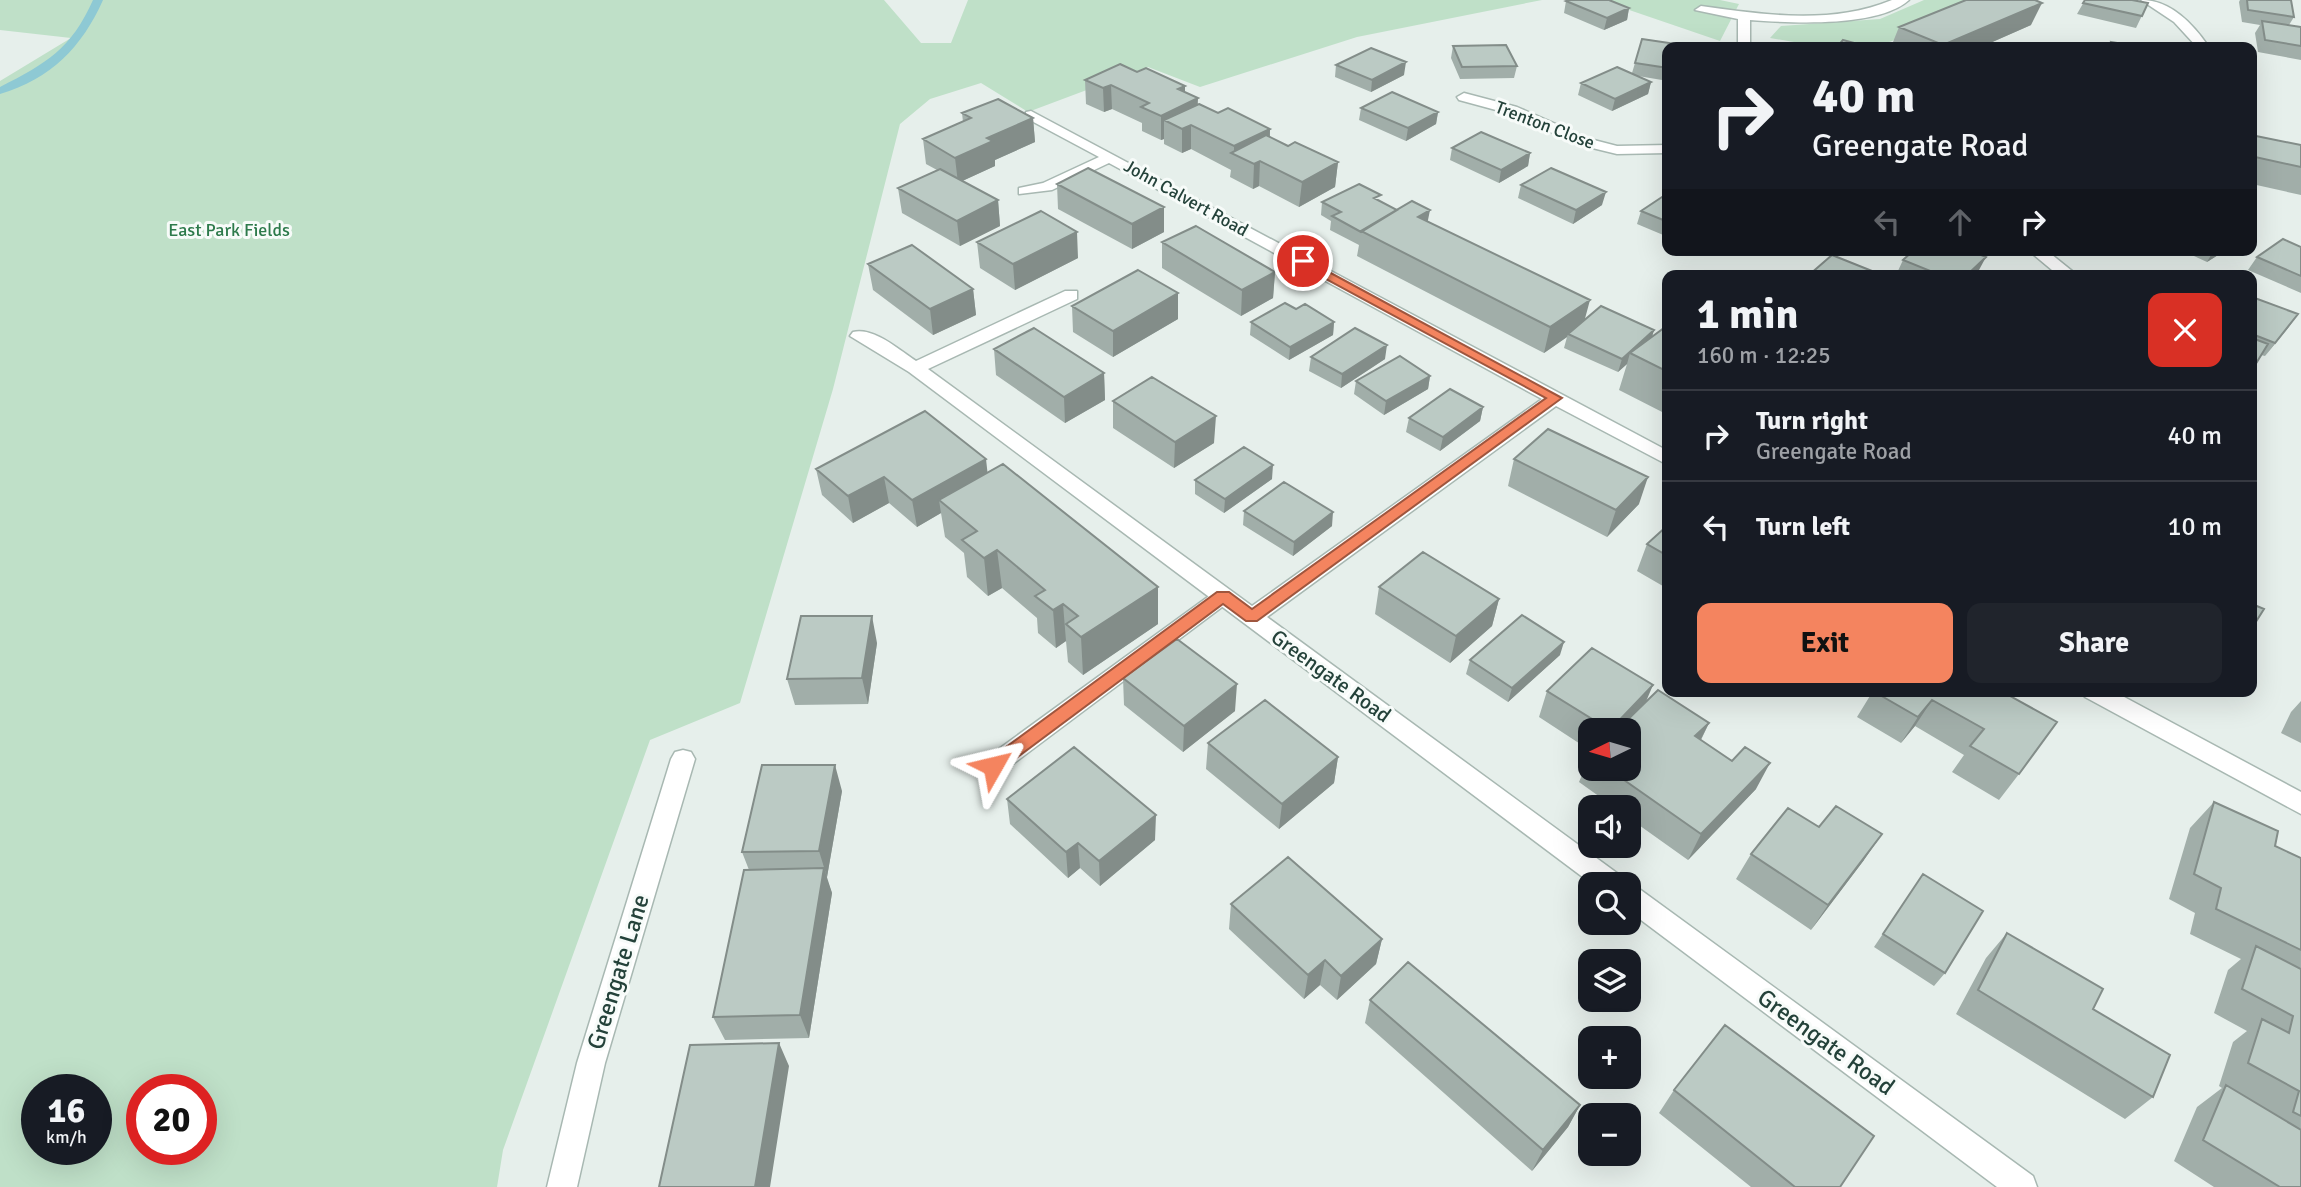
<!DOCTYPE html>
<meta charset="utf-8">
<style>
:root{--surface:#171b24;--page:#20242c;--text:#f1f3f6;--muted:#9ea1a6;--line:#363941;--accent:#f4845f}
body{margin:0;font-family:Signika,sans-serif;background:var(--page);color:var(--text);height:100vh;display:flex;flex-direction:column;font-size:26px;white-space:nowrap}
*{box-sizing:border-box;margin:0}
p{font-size:23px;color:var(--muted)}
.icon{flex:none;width:38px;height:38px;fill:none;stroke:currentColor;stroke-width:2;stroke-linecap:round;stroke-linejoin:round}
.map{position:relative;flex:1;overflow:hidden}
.details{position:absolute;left:1662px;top:270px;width:595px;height:427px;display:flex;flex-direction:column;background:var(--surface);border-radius:14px;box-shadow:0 7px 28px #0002}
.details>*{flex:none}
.guide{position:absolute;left:1662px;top:42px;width:595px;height:214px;border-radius:14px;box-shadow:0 7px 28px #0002;background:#171b24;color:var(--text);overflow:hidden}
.needle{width:46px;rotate:265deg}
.tools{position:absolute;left:1578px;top:718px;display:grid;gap:14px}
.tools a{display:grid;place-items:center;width:63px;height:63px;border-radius:14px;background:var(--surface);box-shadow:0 7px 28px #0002;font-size:35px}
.speed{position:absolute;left:21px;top:1074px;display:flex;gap:14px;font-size:35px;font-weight:700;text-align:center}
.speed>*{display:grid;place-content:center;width:91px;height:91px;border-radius:50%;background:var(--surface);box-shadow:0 7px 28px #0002;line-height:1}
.speed small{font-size:18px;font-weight:400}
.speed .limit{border:10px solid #d22;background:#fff;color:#111}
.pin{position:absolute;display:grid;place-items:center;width:60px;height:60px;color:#fff;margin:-30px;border:4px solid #fff;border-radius:50%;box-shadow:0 2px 7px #0007}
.me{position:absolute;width:77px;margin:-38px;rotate:53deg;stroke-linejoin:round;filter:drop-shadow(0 0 5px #0008)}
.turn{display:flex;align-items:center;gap:24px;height:147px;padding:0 35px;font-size:32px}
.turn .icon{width:91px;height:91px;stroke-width:2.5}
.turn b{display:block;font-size:49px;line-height:60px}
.lanes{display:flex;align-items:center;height:66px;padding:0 35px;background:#0003;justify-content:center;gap:35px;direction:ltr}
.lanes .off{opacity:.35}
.round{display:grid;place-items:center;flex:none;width:74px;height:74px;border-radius:14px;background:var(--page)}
.headline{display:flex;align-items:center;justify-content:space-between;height:119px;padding:0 35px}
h1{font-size:42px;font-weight:800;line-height:52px}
.primary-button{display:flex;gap:14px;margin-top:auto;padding:14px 35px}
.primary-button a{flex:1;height:80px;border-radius:14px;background:var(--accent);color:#111;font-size:28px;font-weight:800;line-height:80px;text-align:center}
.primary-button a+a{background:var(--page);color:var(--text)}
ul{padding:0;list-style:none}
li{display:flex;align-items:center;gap:21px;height:91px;padding:0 35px;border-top:2px solid var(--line)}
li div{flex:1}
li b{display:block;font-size:26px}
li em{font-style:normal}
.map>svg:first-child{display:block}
.green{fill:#bfe0c8;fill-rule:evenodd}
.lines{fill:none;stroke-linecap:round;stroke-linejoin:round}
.stream{fill:#8ec9d4;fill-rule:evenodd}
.lane-casing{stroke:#a8b8b2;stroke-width:3}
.street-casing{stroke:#a8b8b2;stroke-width:3}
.lane{fill:#fff;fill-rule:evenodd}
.street{fill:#fff;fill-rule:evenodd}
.wall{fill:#a1aea9}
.shaded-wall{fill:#838d89}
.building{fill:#bbcac4;stroke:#838d89;stroke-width:2}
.route{fill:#f4845f;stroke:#9f563e;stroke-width:2}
.labels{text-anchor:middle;stroke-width:6;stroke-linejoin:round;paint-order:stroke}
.far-street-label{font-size:18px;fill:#24423a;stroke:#f7fbf9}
.far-park-label{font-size:18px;fill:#2d7a4b;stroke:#f7fbf9}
.street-label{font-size:21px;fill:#24423a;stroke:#f7fbf9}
.near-street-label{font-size:24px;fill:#24423a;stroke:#f7fbf9}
</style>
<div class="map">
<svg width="2301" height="1187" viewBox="0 0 2301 1187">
<rect width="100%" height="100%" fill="#e6efeb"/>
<!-- green -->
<path class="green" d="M0,0H884L921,43H951L968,0H1542L1357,37L1200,87L1148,67L1028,112L981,83L930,99L900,124L833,389L740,703L650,740L503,1150L497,1187H0V81L71,38L0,30ZM37,1090H96V1150H37ZM142,1090H201V1150H142Z
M1600,0H1720L1739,4L1720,41Z
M1924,0H1975L1978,6L1877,47H1823L1770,38L1781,26L1880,19Z"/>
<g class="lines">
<!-- stream -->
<path class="stream" d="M93,0H103C82,47 51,79 0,94V87C47,63 71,49 93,0Z"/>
<!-- lane casing -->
<g class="lane-casing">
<path id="lane" d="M1223,588L1230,591L1234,596L1230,601L1001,773L993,776L985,773L981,766L985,759L1216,591Z"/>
</g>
<!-- street casing -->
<g class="street-casing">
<path id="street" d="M1892,0H1909C1878,28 1791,23 1750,20V47H1738V19L1695,10L1701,6C1764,15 1832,25 1892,0Z
M2141,0C2171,0 2193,24 2209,47H2197L2174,22Z
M1464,93L1517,107L1590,139L1617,146L1668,145V153L1617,154L1580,145L1507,113L1459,100L1457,97Z
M1031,111L1668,451V465L1556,406L1267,617L1621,876L1625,884H1592L909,372L850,336L853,332C874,327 899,350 916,361L1065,291H1077V299L928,369L1252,606L1542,399L1109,163L1052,190L1019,194V188L1043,183L1099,157L1026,118V112Z
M2028,250H2046L2077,275H2058Z
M2082,691H2113L2301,792V814L2085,697Z
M683,750L691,752L695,759L605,1063L577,1187H547L577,1063L671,759L675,752Z
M1629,885L1638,888L2033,1176L2037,1187H1997L1629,911Z"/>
</g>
<!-- lane -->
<use href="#lane" class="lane"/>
<!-- street -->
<use href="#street" class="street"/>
</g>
<!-- wall -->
<path class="wall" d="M2085,0L2148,3L2136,28L2077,14Z
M2240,0H2291L2294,17L2289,25L2301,27V60L2258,52L2255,33L2260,25L2242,22L2239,2Z
M1566,1L1629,8L1627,20L1604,30L1564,13Z
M2031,25L1981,47H1891L1899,27Z
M1453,46L1517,66L1514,78L1460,79L1451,58Z
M1668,47V81L1638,76L1651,82L1648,94L1612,111L1578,95L1581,83L1632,73L1635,63Z
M1336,65L1404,75L1371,92L1335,77Z
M1085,80L1185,92L1198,104L1218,113L1270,129V137L1288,146L1338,162L1335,187L1299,207L1259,186L1253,189L1230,177L1231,170L1191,149L1182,153L1164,144V139L1161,140L1142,131V123L1112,109L1104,112L1086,104Z
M1361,108L1438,112L1436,124L1406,141L1359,120Z
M962,113L1033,118L1035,142L995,160V166L962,181L998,200L1000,226L960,246L902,213L898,188L937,170L926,164L923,139L963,122Z
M2256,136L2301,145V195L2252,184V142Z
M1452,148L1530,153L1528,166L1499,183L1450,160Z
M1057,184L1164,207V232L1132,249L1058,209Z
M1521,185L1602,205L1573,224L1518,198Z
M1668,193V237L1637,224L1641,211Z
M1380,201L1397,210L1428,221L1584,321L1654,330L1652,337L1668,325V415L1619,390L1627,364L1618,372L1564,348L1567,337L1544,353L1357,256L1359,245L1330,230L1331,221L1321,215L1322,202Z
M977,242L1078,258L1015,290L980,268Z
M1162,242L1275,272L1273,298L1241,316L1162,268Z
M2301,247V293L2248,270L2257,257Z
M2181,250H2226L2207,262Z
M1903,260L1979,270L1974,275H1901L1897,273Z
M868,264L973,289L976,315L933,335L873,290Z
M2252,297L2298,314L2265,356L2261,355L2252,370Z
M1072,306L1178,319L1113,357L1073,332Z
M1296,309L1334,322L1333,335L1289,360L1250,335L1251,322Z
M994,349L1104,373L1105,400L1065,423L996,375Z
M1311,357L1385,359L1341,388L1309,371Z
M1430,376L1428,389L1384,415L1354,394L1356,381Z
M1113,401L1214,443L1174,468L1113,428Z
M1483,407L1480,421L1440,451L1406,432L1409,418Z
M1514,459L1639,504L1607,537L1508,486Z
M816,469L988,472L1158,587V624L1083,675L1068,662L1066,641L1056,648L1038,633L1037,618L1002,588L988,596L967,577L964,553L945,537L941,513L917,527L889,503L853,523L822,495Z
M1272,479L1224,513L1195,494V480Z
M1244,511L1332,526L1293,556L1243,525Z
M1668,525V589L1637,571L1647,544Z
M1379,587L1499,599L1492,626L1450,663L1375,614Z
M877,643L868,704L795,705L787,679Z
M1560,655L1508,702L1466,674L1470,660Z
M1123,678L1235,711L1183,752L1124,705Z
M1547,691L1646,703L1709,723L1701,740L1756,789L1688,860L1629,818V807H1614L1579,782L1591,754V768H1629V730H1591V751L1539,717Z
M1873,691H2001L2019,774L1999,800L1952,772L1964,755L1915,726L1901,743L1857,717Z
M2301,701V743L2281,733L2291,712Z
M1208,743L1338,757L1334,783L1279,829L1206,769Z
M842,791L827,877H826L832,893L809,1038L725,1040L713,1017L749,870L742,852Z
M1007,799L1155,840L1100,886L1080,868L1068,878L1010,824Z
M2214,802L2275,846L2301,858V1187H2214L2174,1161L2197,1107L2222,1088L2219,1086L2233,1042L2247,1031L2214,1013L2228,970L2241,959L2190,934L2195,913L2169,899L2190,828Z
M1751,854L1864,860L1811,930L1736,879Z
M1923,874L1945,973L1934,986L1874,947Z
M1231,904L1382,939L1376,964L1337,1000L1320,985L1304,999L1229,929Z
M2007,933L2093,1009L2153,1097L2125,1119L1956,1014L1986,958Z
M1370,1000L1580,1105L1568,1127L1532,1171L1365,1023Z
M1674,1090L1840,1187H1751L1659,1113Z"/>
<!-- shaded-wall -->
<path class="shaded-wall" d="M2042,3L2031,25L1981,47H1942L1943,45Z
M1629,8L1627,20L1604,30L1607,18Z
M1406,62L1404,75L1371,92L1372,80Z
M1651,82L1648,94L1612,111L1615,99Z
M1111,85L1112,109L1104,112L1103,88Z
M1185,86V104L1198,98L1197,122L1191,125V149L1182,153V129L1164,120V139L1161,140V116L1178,89Z
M1438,112L1436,124L1406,141L1408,128Z
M1033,118L1035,142L995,160V166L958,183L955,158L987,138Z
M1270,129L1269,154H1234V146Z
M1530,153L1528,166L1499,183L1501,170Z
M1260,161L1259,186L1253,189L1254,164Z
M1338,162L1335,187L1299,207L1302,182Z
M1606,192L1602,205L1573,224L1576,210Z
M998,200L1000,226L960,246L957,221Z
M1164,207V232L1132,249V224Z
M1430,210L1425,235L1418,217Z
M1077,232L1078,258L1015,290L1013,264Z
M2214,250H2226L2207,262Z
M1986,257L1979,270L1974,275H1967Z
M1275,272L1273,298L1241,316L1242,290Z
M973,289L976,315L933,335L930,309Z
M1178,293V319L1113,357V331Z
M1590,300L1583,326L1568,334L1567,337L1544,353L1550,327Z
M2298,314L2288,328L2265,356L2275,343Z
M1334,322L1333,335L1289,360L1290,347Z
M1654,330L1650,343L1630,353L1627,364L1618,372L1622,359Z
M1387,345L1385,359L1341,388L1342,374Z
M1104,373L1105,400L1065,423L1064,397Z
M1430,376L1428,389L1384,415L1386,401Z
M1483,407L1480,421L1440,451L1443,437Z
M1216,416L1214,443L1174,468L1175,442Z
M986,459L989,486L939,500L941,513L917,527L912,500Z
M1273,465L1272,479L1224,513L1225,499Z
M884,477L889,503L853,523L848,496Z
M1648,477L1639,504L1607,537L1616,510Z
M1333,512L1332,526L1293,556L1294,542Z
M997,550L1002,588L988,596L984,558Z
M1158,587V624L1083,675L1081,637Z
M1499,599L1492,626L1450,663L1456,636Z
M1063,604L1066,641L1056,648L1053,610Z
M872,616L877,643L868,704L862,678Z
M1564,642L1560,655L1508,702L1512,688Z
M1237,684L1235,711L1183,752L1184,726Z
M1653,685L1642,711L1624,730H1610Z
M1932,700L1915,726L1901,743L1918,717Z
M1709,723L1696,749L1695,736Z
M1338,757L1334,783L1279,829L1282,804Z
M1770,763L1756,789L1688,860L1701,834Z
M835,765L842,791L827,877L819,851Z
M1156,815L1155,840L1100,886L1099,861Z
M1882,834L1864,860L1811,930L1828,905Z
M1078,843L1080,868L1068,878L1066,852Z
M824,868L832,893L809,1038L800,1015Z
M1382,939L1376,964L1337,1000L1341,976Z
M1325,960L1320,985L1304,999L1308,975Z
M779,1043L789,1066L770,1187H755Z
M1580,1105L1568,1127L1532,1171L1543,1150Z"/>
<!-- building -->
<path class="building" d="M1569,0H1609L1629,8L1607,18L1566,1Z
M1966,0H2035L2042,3L1943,45L1899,27Z
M2085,0H2132L2148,3L2142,16L2083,3Z
M2247,0H2291L2294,17L2248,10Z
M2262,21L2301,27V46L2265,40Z
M1642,39L1690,46V47H1668V68L1635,63Z
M1843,40L1869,47H1837Z
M2111,42L2142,47H2112Z
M1506,45L1517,66L1462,67L1453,46Z
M1371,48L1406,62L1372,80L1336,65Z
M1120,64L1137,72L1146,68L1185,86L1178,89L1198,98L1161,116L1141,107L1149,103L1111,85L1103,88L1085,80Z
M1617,67L1651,82L1615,99L1581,83Z
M1392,92L1438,112L1408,128L1361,108Z
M998,99L1033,118L987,138L993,141L955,158L923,139L971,118L962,113Z
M1199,104L1218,113L1228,108L1270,129L1234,146L1191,125L1182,129L1164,120Z
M1481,132L1530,153L1501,170L1452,148Z
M1266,135L1288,146L1295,142L1338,162L1302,182L1260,161L1254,164L1231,153Z
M2256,136L2301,145V167L2255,157Z
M1088,168L1164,207L1132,224L1057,184Z
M1551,168L1606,192L1576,210L1521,185Z
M940,169L998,200L957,221L898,188Z
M1359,184L1381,195L1374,198L1397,210L1361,232L1332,216L1341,212L1322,202Z
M1668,193V222L1641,211Z
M1412,201L1430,210L1418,217L1590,300L1550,327L1361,231Z
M1041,211L1077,232L1013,264L977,242Z
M1196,226L1275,272L1242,290L1162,242Z
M2283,239L2301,247V276L2257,257Z
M912,245L973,289L930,309L868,264Z
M1914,250H1969L1986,257L1967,275H1940L1903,260Z
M1832,255L1882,275H1809Z
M1138,270L1178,293L1113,331L1072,306Z
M2252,297L2298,314L2275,343L2252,334Z
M1285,303L1296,309L1305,304L1334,322L1290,347L1251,322Z
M1601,306L1654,330L1622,359L1568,334Z
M1668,325V372L1630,353Z
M1034,328L1104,373L1064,397L994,349Z
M1355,328L1387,345L1342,374L1311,357Z
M2252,338L2268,344L2252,370Z
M1400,356L1430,376L1386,401L1356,381Z
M1152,377L1216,416L1175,442L1113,401Z
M1450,389L1483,407L1443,437L1409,418Z
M925,411L986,459L912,500L884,477L848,496L816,469Z
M1548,429L1648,477L1616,510L1514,459Z
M1244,447L1273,465L1225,499L1195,480Z
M1003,464L1158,587L1081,637L1066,624L1078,616L1063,604L1053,610L1035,596L1045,590L997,550L984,558L962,540L977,531L939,500Z
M1284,482L1333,512L1294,542L1244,511Z
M1668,525V556L1647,544Z
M1423,552L1499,599L1456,636L1379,587Z
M2252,604L2264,609L2252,628Z
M1522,615L1564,642L1512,688L1470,660Z
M801,616H872L862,678L787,679Z
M1177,639L1237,684L1184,726L1123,678Z
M1592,648L1653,685L1610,730L1547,691Z
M1658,690L1709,723L1695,736L1732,761L1745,747L1770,763L1701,834L1607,768H1629V730H1617Z
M1873,691H2001L2057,722L2019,774L1970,746L1984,729L1932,700L1918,717Z
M1265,700L1338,757L1282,804L1208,743Z
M1074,747L1156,815L1099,861L1078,843L1066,852L1007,799Z
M762,765H835L819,851L742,852Z
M2214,802L2278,831L2275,846L2301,858V950L2216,909L2221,888L2194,874Z
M1836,806L1882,834L1828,905L1751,854L1788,808L1819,827Z
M1288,857L1382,939L1341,976L1325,960L1308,975L1231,904Z
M824,868L800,1015L713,1017L744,870Z
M1923,874L1983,911L1945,973L1883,934Z
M2007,933L2103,989L2093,1009L2170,1055L2153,1097L1978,990Z
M2256,946L2301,969V1116L2293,1112L2299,1091L2248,1063L2262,1019L2289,1033L2293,1016L2242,989Z
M1408,962L1580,1105L1543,1150L1370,1000Z
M1725,1025L1874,1136L1840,1187H1795L1674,1090Z
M779,1043L755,1187H659L690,1045Z
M2226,1085L2301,1130V1187H2280L2203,1140Z"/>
<!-- route -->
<path class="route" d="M1303,258L1562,398L1257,621H1246L1223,604L999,771H987L984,766L987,761L1217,592H1229L1252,609L1546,398L1298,264V259Z"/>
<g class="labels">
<!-- far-street labels -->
<g class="far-street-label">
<text transform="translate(1545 125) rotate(21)" y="6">Trenton Close</text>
<text transform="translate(1186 198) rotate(29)" y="6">John Calvert Road</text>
</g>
<!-- far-park labels -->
<g class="far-park-label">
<text x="229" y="236">East Park Fields</text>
</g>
<!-- street labels -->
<g class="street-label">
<text transform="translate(1331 676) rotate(36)" y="7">Greengate Road</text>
</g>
<!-- near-street labels -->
<g class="near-street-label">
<text transform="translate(618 972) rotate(-73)" y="8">Greengate Lane</text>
<text transform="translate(1826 1042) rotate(36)" y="8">Greengate Road</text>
</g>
</g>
</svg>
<div class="tools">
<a><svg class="needle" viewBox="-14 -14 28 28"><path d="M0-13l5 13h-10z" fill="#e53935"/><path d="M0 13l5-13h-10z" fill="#9ea1a6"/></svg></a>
<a><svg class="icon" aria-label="sound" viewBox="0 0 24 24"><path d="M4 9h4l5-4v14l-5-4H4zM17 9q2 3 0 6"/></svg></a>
<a><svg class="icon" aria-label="search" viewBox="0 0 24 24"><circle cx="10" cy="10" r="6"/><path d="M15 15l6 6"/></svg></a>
<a><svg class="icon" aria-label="layers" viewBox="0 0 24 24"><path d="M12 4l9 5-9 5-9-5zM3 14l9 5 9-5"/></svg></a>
<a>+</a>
<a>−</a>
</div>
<div class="speed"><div>16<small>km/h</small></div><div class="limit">20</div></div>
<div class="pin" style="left:1303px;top:261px;background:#d93025"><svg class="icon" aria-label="arrive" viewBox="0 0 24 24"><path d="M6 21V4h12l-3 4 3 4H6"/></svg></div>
<svg class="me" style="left:993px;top:766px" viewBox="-20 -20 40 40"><path d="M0-17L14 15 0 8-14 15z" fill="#f4845f" stroke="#fff" stroke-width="4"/></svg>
<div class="guide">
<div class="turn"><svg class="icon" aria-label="right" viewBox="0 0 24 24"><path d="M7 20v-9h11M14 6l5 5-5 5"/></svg><div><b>40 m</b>Greengate Road</div></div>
<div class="lanes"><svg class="icon off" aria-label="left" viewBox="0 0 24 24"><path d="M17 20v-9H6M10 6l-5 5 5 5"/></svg><svg class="icon off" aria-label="ahead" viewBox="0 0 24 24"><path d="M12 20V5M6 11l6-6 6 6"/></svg><svg class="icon" aria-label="right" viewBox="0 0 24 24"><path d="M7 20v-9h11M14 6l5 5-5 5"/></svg></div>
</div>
<section class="details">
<div class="headline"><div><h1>1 min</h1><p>160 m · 12:25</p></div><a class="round" style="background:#d93025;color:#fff"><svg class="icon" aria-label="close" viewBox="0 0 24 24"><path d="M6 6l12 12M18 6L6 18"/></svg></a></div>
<ul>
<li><svg class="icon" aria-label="right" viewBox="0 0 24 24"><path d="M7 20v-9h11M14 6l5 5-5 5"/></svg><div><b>Turn right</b><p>Greengate Road</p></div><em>40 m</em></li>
<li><svg class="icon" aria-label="left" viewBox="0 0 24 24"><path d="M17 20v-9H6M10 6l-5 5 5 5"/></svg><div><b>Turn left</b></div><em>10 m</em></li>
</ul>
<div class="primary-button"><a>Exit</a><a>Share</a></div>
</section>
</div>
